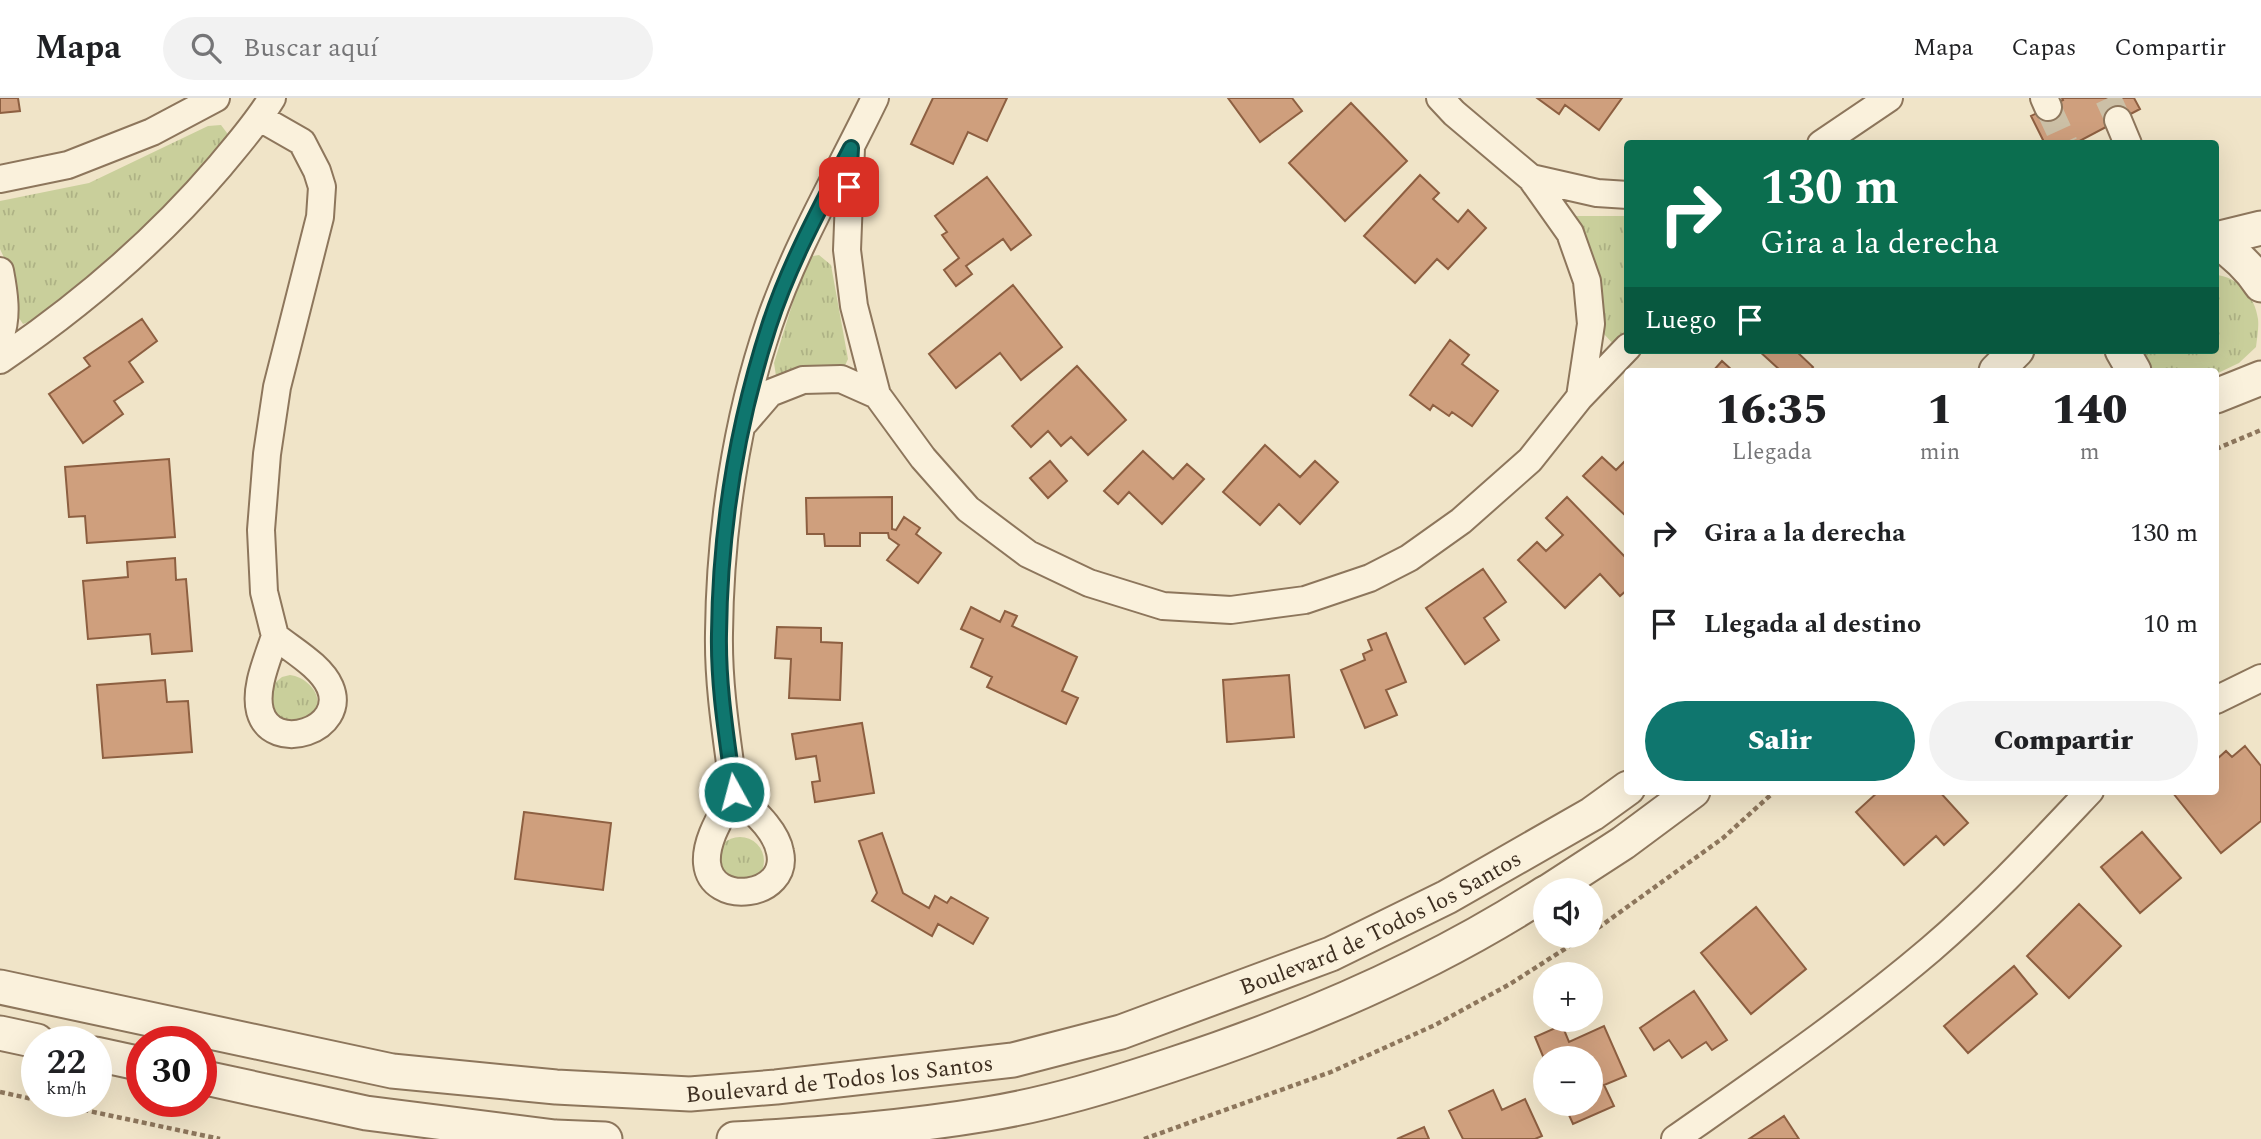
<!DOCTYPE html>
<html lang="es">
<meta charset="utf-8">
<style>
:root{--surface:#fff;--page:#f2f2f2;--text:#202124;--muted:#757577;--line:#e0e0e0;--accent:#0f766e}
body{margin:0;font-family:Spectral,serif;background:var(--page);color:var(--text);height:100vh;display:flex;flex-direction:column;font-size:26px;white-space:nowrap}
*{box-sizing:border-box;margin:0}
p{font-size:23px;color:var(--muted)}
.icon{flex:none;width:38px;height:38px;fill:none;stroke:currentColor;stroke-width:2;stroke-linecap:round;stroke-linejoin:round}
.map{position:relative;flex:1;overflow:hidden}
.side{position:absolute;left:1624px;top:270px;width:595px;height:427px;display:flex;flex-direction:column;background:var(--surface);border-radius:7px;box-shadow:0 7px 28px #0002}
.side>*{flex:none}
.top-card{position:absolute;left:1624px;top:42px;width:595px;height:214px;border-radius:7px;box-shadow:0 7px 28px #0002;background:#0b6e4f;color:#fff;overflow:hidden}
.tools{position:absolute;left:1533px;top:780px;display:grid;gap:14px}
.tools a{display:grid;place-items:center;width:70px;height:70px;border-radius:50%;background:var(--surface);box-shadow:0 7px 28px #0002;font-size:35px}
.speed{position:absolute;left:21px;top:928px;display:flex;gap:14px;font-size:35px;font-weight:700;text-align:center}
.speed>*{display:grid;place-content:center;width:91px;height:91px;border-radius:50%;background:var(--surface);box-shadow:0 7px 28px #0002;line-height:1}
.speed small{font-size:18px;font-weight:400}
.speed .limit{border:10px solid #d22;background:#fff;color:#111}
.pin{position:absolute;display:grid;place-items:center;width:60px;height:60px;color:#fff;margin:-30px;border-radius:14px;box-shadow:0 4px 10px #0006}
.me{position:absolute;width:77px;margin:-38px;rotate:353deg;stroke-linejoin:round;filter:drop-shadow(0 0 5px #0008)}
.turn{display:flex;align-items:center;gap:24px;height:147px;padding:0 21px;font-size:32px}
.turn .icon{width:91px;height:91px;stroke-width:2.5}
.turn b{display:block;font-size:49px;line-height:60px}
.then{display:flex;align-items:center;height:66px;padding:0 21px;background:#0003;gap:14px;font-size:26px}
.eta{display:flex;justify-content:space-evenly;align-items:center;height:119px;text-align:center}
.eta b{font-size:42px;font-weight:800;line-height:49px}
.button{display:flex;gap:14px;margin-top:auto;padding:14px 21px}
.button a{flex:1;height:80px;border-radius:42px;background:var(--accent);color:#fff;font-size:28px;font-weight:800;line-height:80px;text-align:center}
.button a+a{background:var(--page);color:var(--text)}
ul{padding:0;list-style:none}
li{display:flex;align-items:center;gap:21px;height:91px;padding:0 21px}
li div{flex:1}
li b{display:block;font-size:26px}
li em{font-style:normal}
header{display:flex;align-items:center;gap:42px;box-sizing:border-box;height:98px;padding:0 35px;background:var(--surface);border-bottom:2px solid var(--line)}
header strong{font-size:33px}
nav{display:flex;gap:38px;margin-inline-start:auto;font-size:24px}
.search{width:490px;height:63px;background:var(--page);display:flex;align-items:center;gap:18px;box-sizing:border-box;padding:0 24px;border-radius:38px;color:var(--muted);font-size:26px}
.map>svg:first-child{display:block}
.grass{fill:url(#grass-tufts)}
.building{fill:#cf9f7d;stroke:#8d5f41;stroke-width:2}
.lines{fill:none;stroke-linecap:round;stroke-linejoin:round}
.minor-tunnel{stroke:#ccc0a6;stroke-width:26;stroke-dasharray:26 13;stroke-linecap:butt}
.minor-casing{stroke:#8d765c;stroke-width:30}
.tertiary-casing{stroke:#8d765c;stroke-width:37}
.path{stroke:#8d765c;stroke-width:4.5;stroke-dasharray:5 3.5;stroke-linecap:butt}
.minor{stroke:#faf1dc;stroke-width:26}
.tertiary{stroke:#faf1dc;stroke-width:33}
.route-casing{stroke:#0a4d48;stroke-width:18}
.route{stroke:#0f766e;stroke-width:12}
.labels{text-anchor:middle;stroke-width:5;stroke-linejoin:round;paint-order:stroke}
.street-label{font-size:23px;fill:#3d2e20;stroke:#f7eed8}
</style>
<header>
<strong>Mapa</strong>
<div class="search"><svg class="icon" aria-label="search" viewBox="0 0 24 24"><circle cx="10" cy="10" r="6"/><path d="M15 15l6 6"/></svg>Buscar aquí</div>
<nav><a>Mapa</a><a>Capas</a><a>Compartir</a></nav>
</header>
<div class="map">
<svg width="2261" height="1041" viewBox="0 0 2261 1041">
<defs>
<pattern id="grass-tufts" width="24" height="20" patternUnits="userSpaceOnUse" patternTransform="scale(1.75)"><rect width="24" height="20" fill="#c9cf9b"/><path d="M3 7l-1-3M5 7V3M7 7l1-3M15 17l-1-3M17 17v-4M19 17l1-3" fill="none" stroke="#aeb285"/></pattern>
</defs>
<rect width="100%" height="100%" fill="#f0e4c8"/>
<!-- grass -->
<path class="grass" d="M221,27L227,35V43L135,139L43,219L23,226L13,211L7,166L0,151V103L89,85L208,28Z
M1576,118H1627V238L1617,250L1603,235L1571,129Z
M819,157L831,167L848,261L842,274L812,270L776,278L774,265L807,159Z
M2216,177C2238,179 2255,198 2258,221C2259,230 2257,240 2256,249L2239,265L2216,276V273H2154L2145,267L2139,252H2216Z
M290,577C309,579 329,603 310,619C306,622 299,625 294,627L272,618L271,588L282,579Z
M716 763a24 24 0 1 1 48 0a24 24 0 1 1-48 0Z"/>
<!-- building -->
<path class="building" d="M0,0H18L20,13L0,15Z
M933,0H1007L987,43L968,34L953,66L911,46Z
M1228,0H1292L1302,13L1260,44Z
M1537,0H1622L1599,32L1565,7L1559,16Z
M2062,0H2134L2140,11L2074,46H2045L2031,18L2063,2Z
M1351,5L1407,63L1345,123L1289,65Z
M1420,77L1439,95L1433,101L1458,124L1468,112L1486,130L1448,171L1437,161L1415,185L1364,138Z
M987,79L1031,137L1011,152L1003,141L966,168L972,176L956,188L944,172L959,160L942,137L947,134L935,118Z
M1013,187L1062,249L1021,282L1000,255L956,290L929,256Z
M142,221L157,243L129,264L143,284L114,303L123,316L83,345L49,296L90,268L84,260Z
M1450,242L1469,257L1462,266L1498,293L1472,328L1452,314L1449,318L1433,307L1430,312L1410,297Z
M1758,252H1795L1813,269L1810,273H1781Z
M1722,263L1733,273H1713Z
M1077,268L1126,322L1088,357L1071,339L1061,348L1048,333L1031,349L1012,328Z
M1265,347L1300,379L1315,363L1338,384L1300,426L1279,406L1260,427L1223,394Z
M1143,353L1173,381L1187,366L1204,381L1162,426L1129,394L1118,406L1104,393Z
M1602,359L1616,372L1628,360V420L1583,378Z
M169,361L175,439L87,445L85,418L69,419L65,369Z
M1050,363L1067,383L1048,400L1030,380Z
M892,399V431L896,432L904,419L920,430L916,436L941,455L918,485L887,462L899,447L889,440L888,435H860V448H825L824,436H807L806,400Z
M1567,399L1628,462V491L1620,498L1600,476L1565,510L1518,462L1537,444L1546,453L1563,437L1546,420Z
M175,460L176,482L186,481L192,553L152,556L150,536L88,541L83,483L128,479L127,464Z
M1483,471L1506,504L1484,520L1499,542L1465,566L1426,510Z
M971,509L1000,524L1005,513L1017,518L1012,528L1077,559L1062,593L1078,600L1066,626L987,589L992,579L971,569L983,541L961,531Z
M777,529L821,530V544L842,545L840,602L789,600L791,561L775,560Z
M1386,535L1406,584L1386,592L1397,617L1365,630L1341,572L1365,562L1363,556L1372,552L1368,542Z
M1289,577L1294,639L1227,644L1223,582Z
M165,582L167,604L188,603L192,654L103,660L97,587Z
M862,625L874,695L815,704L812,684L820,683L816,658L796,661L792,636Z
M2245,648L2261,668V723L2221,755L2173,695L2176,693H2216V662L2226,653L2232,659Z
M1879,693H1939L1968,725L1944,747L1936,738L1904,767L1856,714Z
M524,714L611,725L603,792L515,781Z
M2142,734L2181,780L2140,815L2101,769Z
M882,735L903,795L929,810L935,798L947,805L951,799L988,820L973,846L938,826L932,838L872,803L877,795L859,743Z
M2079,806L2121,848L2069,900L2027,858Z
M1756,809L1806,871L1751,916L1701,855Z
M2014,868L2037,896L1968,955L1944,928Z
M1694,893L1727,942L1712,952L1706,944L1682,960L1669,942L1654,952L1640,930Z
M1562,927L1569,944L1604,928L1626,978L1604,987L1614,1008L1573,1026L1564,1006H1591V961H1545V963L1535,939Z
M1493,992L1502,1012L1525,1001L1542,1038L1535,1041H1463L1449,1013Z
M1784,1018L1799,1041H1749Z
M1424,1029L1429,1041H1397Z"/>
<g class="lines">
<!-- minor-tunnel -->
<path class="minor-tunnel" d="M2108,0L2118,22
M2048,9L2065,46"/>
<!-- minor casing -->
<g class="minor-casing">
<path id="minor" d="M1440,0L1454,15L1531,80L1597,95L1628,97
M2044,0L2048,9
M260,20L302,44L317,73L322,89L320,119L277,289L267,356L261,432L264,494L275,538
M2118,22L2128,46
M1821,46L1889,0
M851,50L847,152L854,208L877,297L923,360L968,411L1028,456L1089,485L1163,508L1231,512L1305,502L1370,480L1409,460L1461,423L1530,362L1580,299L1628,249
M1531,80L1570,135L1587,183L1591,226L1580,299
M0,81L68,67L152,34L216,0
M0,173C4,194 8,219 0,239
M0,262C81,207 156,143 220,68C238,46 257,25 272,0
M745,324L770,295L803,282L841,281L877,297
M275,538C292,552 321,568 330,589C348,632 272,657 260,613C254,590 268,560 275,538Z
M2216,602L2261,580
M734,694C727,641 718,588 719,535C720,433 736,323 769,226C796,147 839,75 875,0
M734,694C750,710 776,731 780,754C790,799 711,810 707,765C705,741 724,714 734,694Z
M1675,1041C1762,980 1850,920 1931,851C1988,802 2039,747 2090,693"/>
</g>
<!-- tertiary casing -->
<g class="tertiary-casing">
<g id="tertiary">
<path d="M2216,141L2261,130"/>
<path d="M2216,143C2234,155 2249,168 2261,187"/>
<path d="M2122,252L2134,273"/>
<path d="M1996,273L2017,252"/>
<path d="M2216,298L2261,280"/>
<path d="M1549,793L1623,745L1693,693"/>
<path id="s1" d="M0,889L392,973L556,989L690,996L776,989L1013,962L1121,934L1331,856L1447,799L1592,716L1628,690"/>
<path d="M0,935L37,943"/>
<path d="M96,956L142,966"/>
<path d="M201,979L366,1015L555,1039L605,1041"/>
<path d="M734,1041C819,1036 903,1030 987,1016C1049,1006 1111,987 1171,967C1302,924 1429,870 1545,795"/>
</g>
</g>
<!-- path -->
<path class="path" d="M2216,351L2261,332
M1591,835L1723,740L1775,693
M0,994L37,1002
M42,1003L220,1041
M1144,1041L1331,974L1435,927L1510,886L1585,838"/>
<!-- minor -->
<use href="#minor" class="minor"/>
<!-- tertiary -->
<use href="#tertiary" class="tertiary"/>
</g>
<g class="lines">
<!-- route casing -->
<g class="route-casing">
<path id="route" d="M734,694C727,641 718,589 719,536C720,432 737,327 769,228C789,166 821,108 851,50L849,89"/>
</g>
<!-- route -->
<use href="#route" class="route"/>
</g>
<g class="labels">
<!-- street labels -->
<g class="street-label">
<text dy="8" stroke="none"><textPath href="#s1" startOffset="1418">Boulevard de Todos los Santos</textPath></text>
<text dy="8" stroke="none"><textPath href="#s1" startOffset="850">Boulevard de Todos los Santos</textPath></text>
</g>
</g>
</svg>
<div class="tools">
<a><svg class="icon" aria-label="sound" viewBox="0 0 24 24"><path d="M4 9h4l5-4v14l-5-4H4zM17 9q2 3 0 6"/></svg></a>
<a>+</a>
<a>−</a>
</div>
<div class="speed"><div>22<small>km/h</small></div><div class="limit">30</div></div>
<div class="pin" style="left:849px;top:89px;background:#d93025"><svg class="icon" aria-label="arrive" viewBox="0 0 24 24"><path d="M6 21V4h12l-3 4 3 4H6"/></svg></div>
<svg class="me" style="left:734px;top:694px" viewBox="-20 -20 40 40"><circle r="17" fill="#0f766e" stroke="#fff" stroke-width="3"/><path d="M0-11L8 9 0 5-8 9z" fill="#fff"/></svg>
<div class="top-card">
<div class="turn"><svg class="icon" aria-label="right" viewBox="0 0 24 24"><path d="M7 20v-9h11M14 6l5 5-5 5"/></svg><div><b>130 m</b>Gira a la derecha</div></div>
<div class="then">Luego<svg class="icon" aria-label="arrive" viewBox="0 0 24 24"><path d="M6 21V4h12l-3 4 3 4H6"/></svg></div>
</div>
<section class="side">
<div class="eta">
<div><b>16:35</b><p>Llegada</p></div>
<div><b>1</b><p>min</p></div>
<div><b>140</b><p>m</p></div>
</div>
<ul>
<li><svg class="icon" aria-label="right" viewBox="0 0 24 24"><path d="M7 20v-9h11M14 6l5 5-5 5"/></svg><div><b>Gira a la derecha</b></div><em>130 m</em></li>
<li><svg class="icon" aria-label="arrive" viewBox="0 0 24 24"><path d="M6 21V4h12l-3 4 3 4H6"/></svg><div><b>Llegada al destino</b></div><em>10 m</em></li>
</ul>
<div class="button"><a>Salir</a><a>Compartir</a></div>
</section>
</div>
